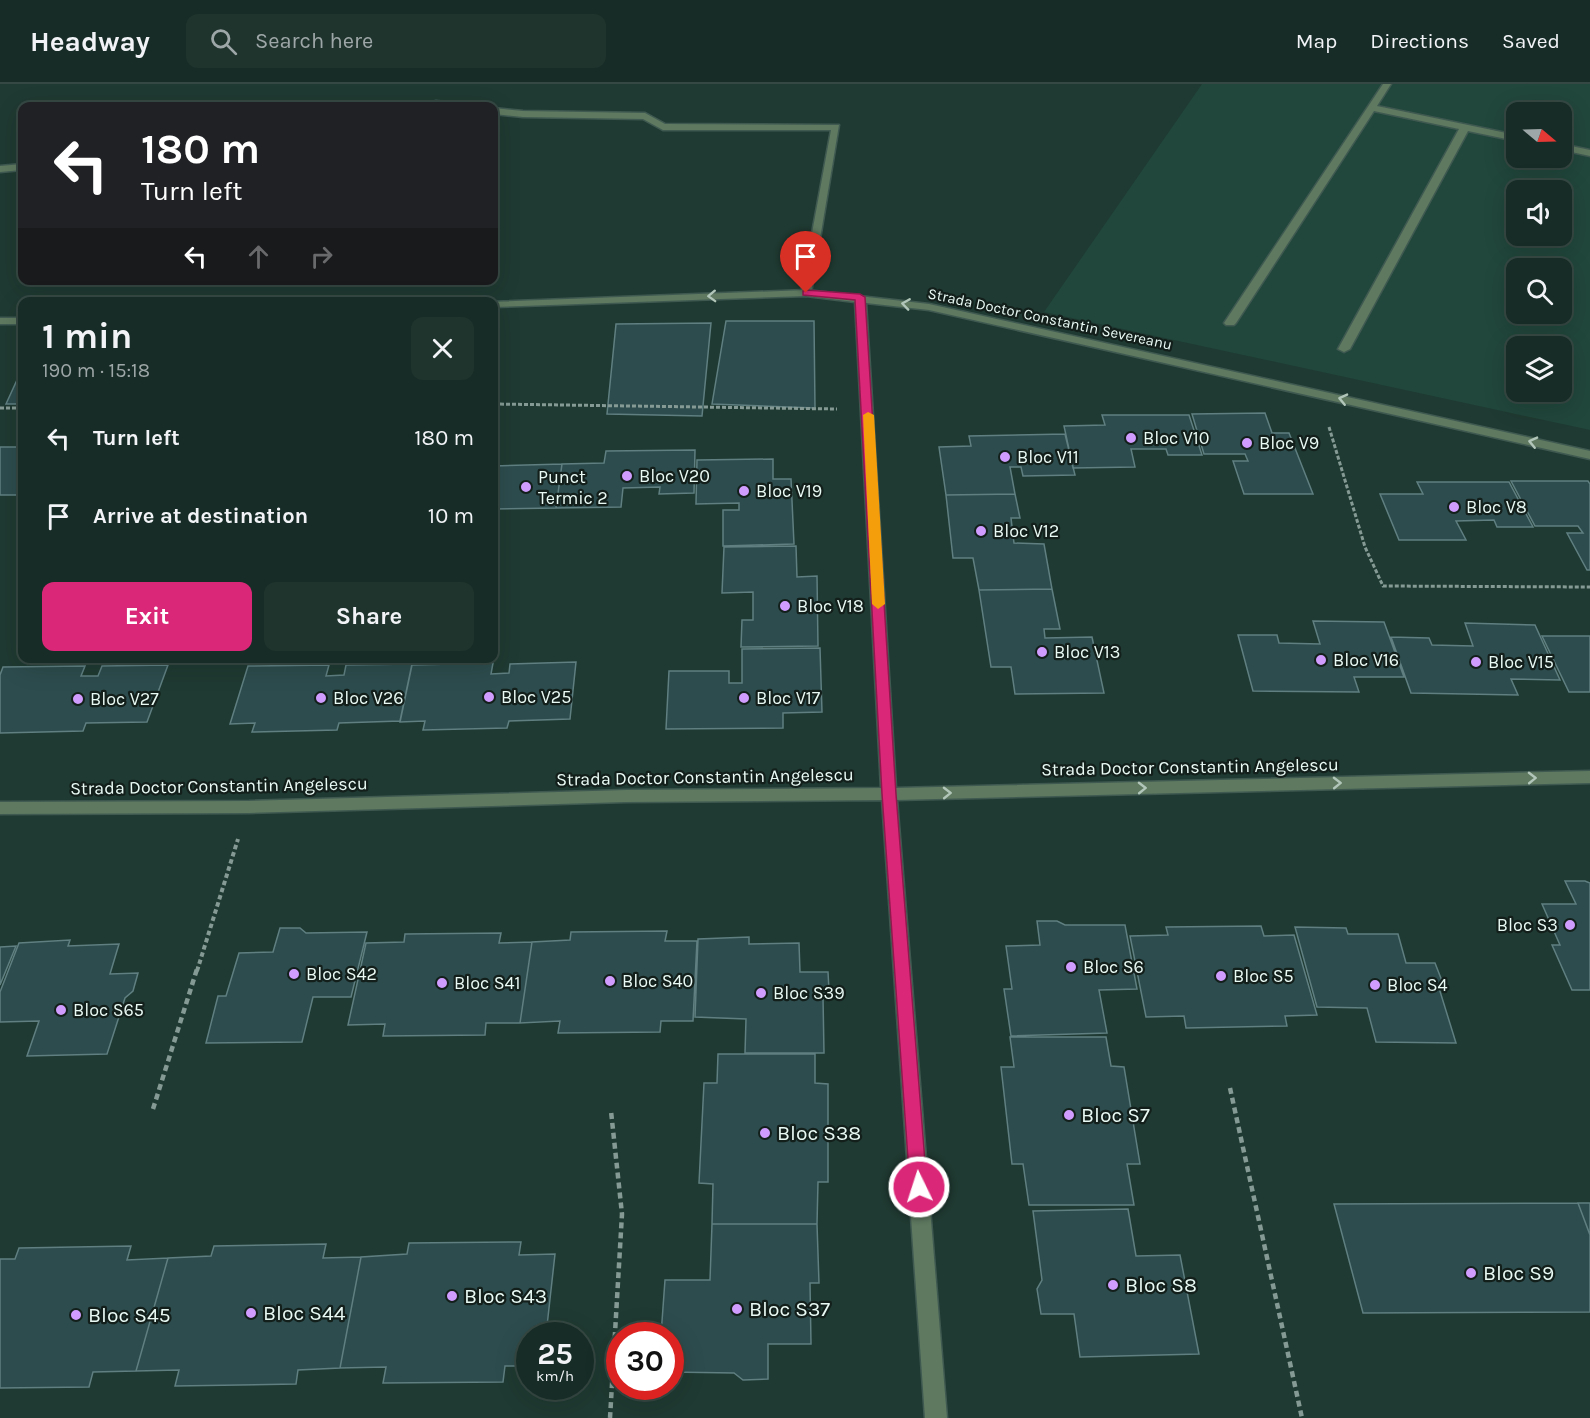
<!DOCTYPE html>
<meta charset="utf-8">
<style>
:root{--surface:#172c26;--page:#20342e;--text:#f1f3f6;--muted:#9ea7a7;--line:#364843;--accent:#db2777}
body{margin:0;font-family:Karla,sans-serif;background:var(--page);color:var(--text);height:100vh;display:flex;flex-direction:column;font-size:22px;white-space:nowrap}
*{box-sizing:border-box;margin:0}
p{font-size:20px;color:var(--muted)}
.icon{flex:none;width:33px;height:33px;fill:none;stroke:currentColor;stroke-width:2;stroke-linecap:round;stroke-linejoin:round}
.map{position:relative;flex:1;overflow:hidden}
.sheet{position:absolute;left:18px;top:213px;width:480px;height:366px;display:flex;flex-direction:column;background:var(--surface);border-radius:12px;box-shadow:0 6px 24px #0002,0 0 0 2px var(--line)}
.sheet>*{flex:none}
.banner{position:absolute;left:18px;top:18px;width:480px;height:183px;border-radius:12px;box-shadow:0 6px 24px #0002,0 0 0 2px var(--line);background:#202124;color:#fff;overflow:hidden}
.needle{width:39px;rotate:109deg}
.fabs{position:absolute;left:1506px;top:18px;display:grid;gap:12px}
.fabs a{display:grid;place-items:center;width:66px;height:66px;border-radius:12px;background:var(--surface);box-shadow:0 6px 24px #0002,0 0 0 2px var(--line);font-size:30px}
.speed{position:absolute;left:516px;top:1238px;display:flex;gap:12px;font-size:30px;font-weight:700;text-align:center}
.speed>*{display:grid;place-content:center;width:78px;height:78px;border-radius:50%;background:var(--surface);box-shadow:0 6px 24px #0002,0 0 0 2px var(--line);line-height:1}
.speed small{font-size:15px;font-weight:400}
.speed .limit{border:9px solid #d22;background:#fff;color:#111}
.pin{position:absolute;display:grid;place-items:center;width:51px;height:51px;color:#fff;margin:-62px -26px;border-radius:50% 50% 50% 0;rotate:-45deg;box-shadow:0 0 6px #0007}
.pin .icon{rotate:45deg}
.me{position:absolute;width:66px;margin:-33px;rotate:356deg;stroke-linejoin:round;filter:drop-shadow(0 0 4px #0008)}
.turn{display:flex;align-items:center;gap:21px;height:126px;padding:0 24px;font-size:27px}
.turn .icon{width:78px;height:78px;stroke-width:2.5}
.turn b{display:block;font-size:42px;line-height:51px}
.lanes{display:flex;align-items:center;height:57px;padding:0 24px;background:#0003;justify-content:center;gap:30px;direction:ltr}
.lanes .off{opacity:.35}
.round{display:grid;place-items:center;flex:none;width:63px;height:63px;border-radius:12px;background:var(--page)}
.overview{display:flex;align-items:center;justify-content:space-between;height:102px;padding:0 24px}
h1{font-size:36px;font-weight:700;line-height:45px}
.primary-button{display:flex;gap:12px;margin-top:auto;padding:12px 24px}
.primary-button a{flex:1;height:69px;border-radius:12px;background:var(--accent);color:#fff;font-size:24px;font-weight:700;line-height:69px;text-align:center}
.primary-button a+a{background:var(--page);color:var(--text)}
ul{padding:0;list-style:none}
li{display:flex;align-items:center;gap:18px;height:78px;padding:0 24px}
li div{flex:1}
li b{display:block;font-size:22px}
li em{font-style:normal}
header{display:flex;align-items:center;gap:36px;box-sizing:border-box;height:84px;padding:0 30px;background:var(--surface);border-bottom:2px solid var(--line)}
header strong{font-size:28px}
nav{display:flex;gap:33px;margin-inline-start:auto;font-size:21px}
.search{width:420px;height:54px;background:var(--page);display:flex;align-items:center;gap:15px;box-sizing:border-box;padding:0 21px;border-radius:12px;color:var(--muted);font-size:22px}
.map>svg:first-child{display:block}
.built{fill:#21463b;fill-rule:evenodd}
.building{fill:#2d4c4d;stroke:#5f7f81;stroke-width:1.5}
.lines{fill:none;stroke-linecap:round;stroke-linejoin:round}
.lane-casing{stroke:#3f5951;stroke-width:3}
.street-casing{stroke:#3f5951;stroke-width:3}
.path-far2{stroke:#859a94;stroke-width:3;stroke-dasharray:4 2;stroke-linecap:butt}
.path-far1{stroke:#859a94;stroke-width:4;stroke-dasharray:4.5 3;stroke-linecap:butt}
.path{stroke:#859a94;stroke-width:4.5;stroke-dasharray:6 4;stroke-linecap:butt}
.lane{fill:#5e7960;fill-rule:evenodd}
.street{fill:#5e7960;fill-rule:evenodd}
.oneway{stroke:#b1c6b9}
.route{fill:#db2777;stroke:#8e194d;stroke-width:1.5}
.slow{fill:#f59e0b}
.poi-dot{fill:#d09dfe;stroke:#131f1b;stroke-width:2}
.labels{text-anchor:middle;stroke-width:4.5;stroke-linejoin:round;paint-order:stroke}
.far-street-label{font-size:15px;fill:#e9f9f4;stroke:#131f1b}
.poi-label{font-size:18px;fill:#e9f9f4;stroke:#131f1b;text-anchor:start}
.street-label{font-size:18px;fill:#e9f9f4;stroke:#131f1b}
.near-poi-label{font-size:21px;fill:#e9f9f4;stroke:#131f1b;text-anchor:start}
</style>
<header>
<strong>Headway</strong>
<div class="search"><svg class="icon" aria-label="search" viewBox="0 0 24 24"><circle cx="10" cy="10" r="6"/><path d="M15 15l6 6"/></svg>Search here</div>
<nav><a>Map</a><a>Directions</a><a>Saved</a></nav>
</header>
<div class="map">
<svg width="1590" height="1334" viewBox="0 0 1590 1334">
<rect width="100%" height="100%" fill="#1f3a32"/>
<!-- built -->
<path class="built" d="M1202,0H1590V346L1044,228ZM1516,28H1562V74H1516ZM1516,106H1562V152H1516ZM1516,184H1562V230H1516ZM1516,262H1562V308H1516Z"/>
<!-- building -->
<path class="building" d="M726,237H814L815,324L712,320Z
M711,239L702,332L607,330L616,240Z
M22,285V320H6Z
M1265,329L1272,349H1289L1313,410H1244L1233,377H1248L1245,370H1204L1192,330Z
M1102,331H1189L1202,371H1168L1166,365H1131L1135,383L1073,384L1064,342L1105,341Z
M1065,350L1075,391L1023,392L1021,383H1010L1015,410L946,411L939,363L971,362L969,352Z
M0,363H22V411H0Z
M695,366L694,409L659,410L660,403L623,404L621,423L556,424L562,380L604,379L606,367Z
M773,375V395H791L794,460L723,462V426H739V419L696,420L697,376Z
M562,380L556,424L494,425V382Z
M1511,397H1588L1590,400V486H1587L1567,449H1583L1578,442H1535Z
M1417,398H1509L1533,443H1497L1494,436L1456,437L1466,456H1399L1380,410H1423Z
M1015,410L1020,434H1011L1014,459L1044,460L1052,505L979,506L973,474H953L946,411Z
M796,462L797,493L817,492L818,562L741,563L742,536H753V508L722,509L724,463Z
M1052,505L1060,545H1044L1045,554L1092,553L1104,609L1015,610L1011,583H991L979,506Z
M1313,537L1384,538L1404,593H1354L1359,608L1253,607L1238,551H1277L1279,559L1320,560Z
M1465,539L1535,541L1560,596L1511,595L1518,611L1411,609L1391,553L1429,554L1432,561L1473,562Z
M1542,552H1590V608H1569Z
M820,564L822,628L783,629V644L666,645L669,587H729V599H742V565Z
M576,578L570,635L509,637L507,644L423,646L425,637L400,638L412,581L493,579L491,590L509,589L510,580Z
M412,580L400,637L339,639L337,646L252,648L255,639L230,640L248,582L329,581L326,592L344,591L346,581Z
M168,581L147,638L86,639L83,647L0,649V591L3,583L85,582L81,592H98L102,582Z
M1565,797H1585L1590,799V906H1572L1552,861H1560L1542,820H1576Z
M1037,837H1057L1065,841H1125L1137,905L1099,906L1107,949L1011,952L1004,905H1012L1006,862L1040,861Z
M1261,842L1264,852L1294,851L1317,931L1285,932L1287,942L1186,944L1184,932L1146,933L1130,852L1168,851L1166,843Z
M1295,843L1346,844L1348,850H1398L1406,879H1435L1442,897L1439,904L1456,959L1376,958L1367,924L1317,923Z
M280,844H300L306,849L367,848L351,913H313L302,958L206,959L218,912H226L239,869L273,868Z
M667,847L665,857H697L693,937H661L660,948L558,949L560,937L520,939L532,858L570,856L571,848Z
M501,849L499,859L532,858L520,939H486L485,951L383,952L385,940L348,941L366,859L404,858L405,850Z
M749,853V860L799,859L800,888H828L829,906L823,913L824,969H745L746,935L695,933L698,855Z
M70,856L68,862L119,860L110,890L138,889L133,907L125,914L107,970L27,972L39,937L0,938V908L19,859Z
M16,862L0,901V863Z
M1010,953H1106L1111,982L1124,983L1140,1080H1127L1134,1121H1029L1023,1080H1012L1001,983H1014Z
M718,970H815V999L828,1000V1098H818L817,1140H712L713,1100L699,1099L704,999H717Z
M1578,1119L1590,1151V1228L1363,1229L1334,1120Z
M1578,1119H1590V1151Z
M1128,1125L1136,1172L1180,1171L1199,1270L1080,1273L1074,1230H1041L1037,1205L1042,1196L1033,1127Z
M712,1140H817L819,1199H810L811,1260H768V1295L743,1296L734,1289L670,1288V1251H661L665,1196H710Z
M521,1158L519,1171L555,1170L546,1251H530V1282H505L503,1298L383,1299L386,1283L340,1284L361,1173L407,1170L409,1159Z
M326,1160L323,1174L361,1173L340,1284L298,1286L296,1300L175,1302L179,1286L136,1287L168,1174L211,1172L214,1162Z
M131,1162L127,1176L168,1174L136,1287L93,1288L89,1303L0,1304V1175H15L19,1164Z"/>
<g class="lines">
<!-- lane casing -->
<g class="lane-casing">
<path id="lane" d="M1383,0H1391L1377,22L1516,51V57L1468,47L1350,265L1344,268L1338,265L1459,45L1374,27L1236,239L1234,241H1226L1224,239Z
M436,17L456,19L461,22H418Z
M494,24L523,27L645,29L665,40L839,41L811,209L806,212L801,209L831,46H663L643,35L523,33L494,30Z
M1562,60L1590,66V72L1562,66Z
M22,80V86L0,88V82Z"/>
</g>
<!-- street casing -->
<g class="street-casing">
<path id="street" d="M806,206L929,220L1590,367V375L929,226L866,219L896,704L1590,687V699L897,716L947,1334H925L882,716L626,718L249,729L0,730V718L249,717L626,706L881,704L855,218L806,212L494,223V218H491Z
M0,234H22V240H0Z"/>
</g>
<!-- path-far2 -->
<path class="path-far2" d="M494,320L837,325
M0,324H22
M1329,343L1365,463L1383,502L1590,503"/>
<!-- path-far1 -->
<path class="path-far1" d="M197,887L238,755"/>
<!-- path -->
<path class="path" d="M1230,1004L1302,1334
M153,1025L197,885
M610,1334L622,1130L611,1027"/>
<!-- lane -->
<use href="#lane" class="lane"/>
<!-- street -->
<use href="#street" class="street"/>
</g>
<!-- one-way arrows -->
<defs><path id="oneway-chevron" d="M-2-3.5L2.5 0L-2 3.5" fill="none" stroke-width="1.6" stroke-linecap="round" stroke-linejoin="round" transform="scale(1.5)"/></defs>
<g class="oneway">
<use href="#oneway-chevron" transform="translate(712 212) rotate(178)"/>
<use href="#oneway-chevron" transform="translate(906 220) rotate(-172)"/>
<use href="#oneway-chevron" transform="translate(1343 315) rotate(-167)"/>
<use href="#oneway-chevron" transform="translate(1533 358) rotate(-167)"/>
<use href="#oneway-chevron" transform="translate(1532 694) rotate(-1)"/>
<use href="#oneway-chevron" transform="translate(1337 699) rotate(-1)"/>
<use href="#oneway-chevron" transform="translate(1142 704) rotate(-1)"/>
<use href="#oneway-chevron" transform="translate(947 709) rotate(-1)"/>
</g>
<!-- route -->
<path class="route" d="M806,206L860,210L865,213L896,710L927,1103L925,1109L919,1111L912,1109L910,1103L882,710L855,216L803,211V207Z"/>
<!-- slow -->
<path class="slow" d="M868,328L874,331L885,520L878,525L872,520L863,331Z"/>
<!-- markers -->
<g class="poi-dot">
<circle cx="1131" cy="354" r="6"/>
<circle cx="1247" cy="359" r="6"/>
<circle cx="1005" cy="373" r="6"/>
<circle cx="627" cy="392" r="6"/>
<circle cx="526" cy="403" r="6"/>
<circle cx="744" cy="407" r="6"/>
<circle cx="1454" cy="423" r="6"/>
<circle cx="981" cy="447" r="6"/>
<circle cx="785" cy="522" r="6"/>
<circle cx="1042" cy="568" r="6"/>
<circle cx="1321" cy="576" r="6"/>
<circle cx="1476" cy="578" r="6"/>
<circle cx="489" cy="613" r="6"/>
<circle cx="321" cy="614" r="6"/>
<circle cx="744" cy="614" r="6"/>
<circle cx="78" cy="615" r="6"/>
<circle cx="1570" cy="841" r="6"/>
<circle cx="1071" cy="883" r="6"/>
<circle cx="294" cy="890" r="6"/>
<circle cx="1221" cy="892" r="6"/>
<circle cx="610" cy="897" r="6"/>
<circle cx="442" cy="899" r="6"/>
<circle cx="1375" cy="901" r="6"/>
<circle cx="761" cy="909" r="6"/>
<circle cx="61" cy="926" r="6"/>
<circle cx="1069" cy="1031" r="6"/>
<circle cx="765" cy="1049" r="6"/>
<circle cx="1471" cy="1189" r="6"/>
<circle cx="1113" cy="1201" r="6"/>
<circle cx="452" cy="1212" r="6"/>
<circle cx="737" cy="1225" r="6"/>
<circle cx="251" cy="1229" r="6"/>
<circle cx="76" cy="1231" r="6"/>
</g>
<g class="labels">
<!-- far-street labels -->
<g class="far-street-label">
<text transform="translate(1050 235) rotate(12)" y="5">Strada Doctor Constantin Severeanu</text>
</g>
<!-- poi labels -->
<g class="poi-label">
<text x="1143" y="360">Bloc V10</text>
<text x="1259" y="365">Bloc V9</text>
<text x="1017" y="379">Bloc V11</text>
<text x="639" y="398">Bloc V20</text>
<text x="538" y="399">Punct<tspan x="538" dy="21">Termic 2</tspan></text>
<text x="756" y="413">Bloc V19</text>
<text x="1466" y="429">Bloc V8</text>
<text x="993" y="453">Bloc V12</text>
<text x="797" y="528">Bloc V18</text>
<text x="1054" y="574">Bloc V13</text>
<text x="1333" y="582">Bloc V16</text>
<text x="1488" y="584">Bloc V15</text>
<text x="501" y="619">Bloc V25</text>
<text x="333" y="620">Bloc V26</text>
<text x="756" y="620">Bloc V17</text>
<text x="90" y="621">Bloc V27</text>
<text x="1558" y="847" text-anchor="end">Bloc S3</text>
<text x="1083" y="889">Bloc S6</text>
<text x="306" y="896">Bloc S42</text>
<text x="1233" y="898">Bloc S5</text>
<text x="622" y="903">Bloc S40</text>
<text x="454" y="905">Bloc S41</text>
<text x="1387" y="907">Bloc S4</text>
<text x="773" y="915">Bloc S39</text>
<text x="73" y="932">Bloc S65</text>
</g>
<!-- street labels -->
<g class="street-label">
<text transform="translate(1190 683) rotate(-1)" y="6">Strada Doctor Constantin Angelescu</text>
<text transform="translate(705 693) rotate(-1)" y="6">Strada Doctor Constantin Angelescu</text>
<text transform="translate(219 702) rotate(-1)" y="6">Strada Doctor Constantin Angelescu</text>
</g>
<!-- near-poi labels -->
<g class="near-poi-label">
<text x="1081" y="1038">Bloc S7</text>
<text x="777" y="1056">Bloc S38</text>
<text x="1483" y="1196">Bloc S9</text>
<text x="1125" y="1208">Bloc S8</text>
<text x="464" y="1219">Bloc S43</text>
<text x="749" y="1232">Bloc S37</text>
<text x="263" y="1236">Bloc S44</text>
<text x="88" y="1238">Bloc S45</text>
</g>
</g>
</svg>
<div class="fabs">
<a><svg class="needle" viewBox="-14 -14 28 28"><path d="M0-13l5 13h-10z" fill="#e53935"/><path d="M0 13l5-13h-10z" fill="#9ea7a7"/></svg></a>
<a><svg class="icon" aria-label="sound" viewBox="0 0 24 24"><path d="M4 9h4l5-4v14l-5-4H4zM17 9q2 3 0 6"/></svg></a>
<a><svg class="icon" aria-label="search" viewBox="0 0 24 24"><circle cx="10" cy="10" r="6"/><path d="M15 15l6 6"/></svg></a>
<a><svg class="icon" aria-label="layers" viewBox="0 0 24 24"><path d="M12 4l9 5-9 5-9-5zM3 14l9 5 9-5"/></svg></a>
</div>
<div class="speed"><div>25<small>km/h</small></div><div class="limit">30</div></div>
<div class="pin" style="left:806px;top:209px;background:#d93025"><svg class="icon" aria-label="arrive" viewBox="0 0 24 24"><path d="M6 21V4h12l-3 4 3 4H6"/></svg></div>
<svg class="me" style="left:919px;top:1103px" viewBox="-20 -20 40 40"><circle r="17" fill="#db2777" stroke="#fff" stroke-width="3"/><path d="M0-11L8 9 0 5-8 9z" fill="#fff"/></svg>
<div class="banner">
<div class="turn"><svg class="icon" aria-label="left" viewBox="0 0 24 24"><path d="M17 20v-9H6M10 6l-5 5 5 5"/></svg><div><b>180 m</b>Turn left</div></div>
<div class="lanes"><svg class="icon" aria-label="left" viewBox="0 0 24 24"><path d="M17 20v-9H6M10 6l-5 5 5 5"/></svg><svg class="icon off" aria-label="ahead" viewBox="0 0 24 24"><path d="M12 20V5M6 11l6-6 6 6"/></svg><svg class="icon off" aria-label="right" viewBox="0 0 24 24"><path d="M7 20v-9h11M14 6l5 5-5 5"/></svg></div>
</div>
<section class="sheet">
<div class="overview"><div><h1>1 min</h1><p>190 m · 15:18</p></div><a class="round"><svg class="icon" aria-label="close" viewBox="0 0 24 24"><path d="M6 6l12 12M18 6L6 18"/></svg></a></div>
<ul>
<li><svg class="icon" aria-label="left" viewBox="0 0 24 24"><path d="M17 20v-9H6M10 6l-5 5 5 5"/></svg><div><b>Turn left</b></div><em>180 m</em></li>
<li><svg class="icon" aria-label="arrive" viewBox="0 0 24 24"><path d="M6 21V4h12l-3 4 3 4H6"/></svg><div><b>Arrive at destination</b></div><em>10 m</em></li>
</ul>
<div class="primary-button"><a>Exit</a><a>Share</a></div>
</section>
</div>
